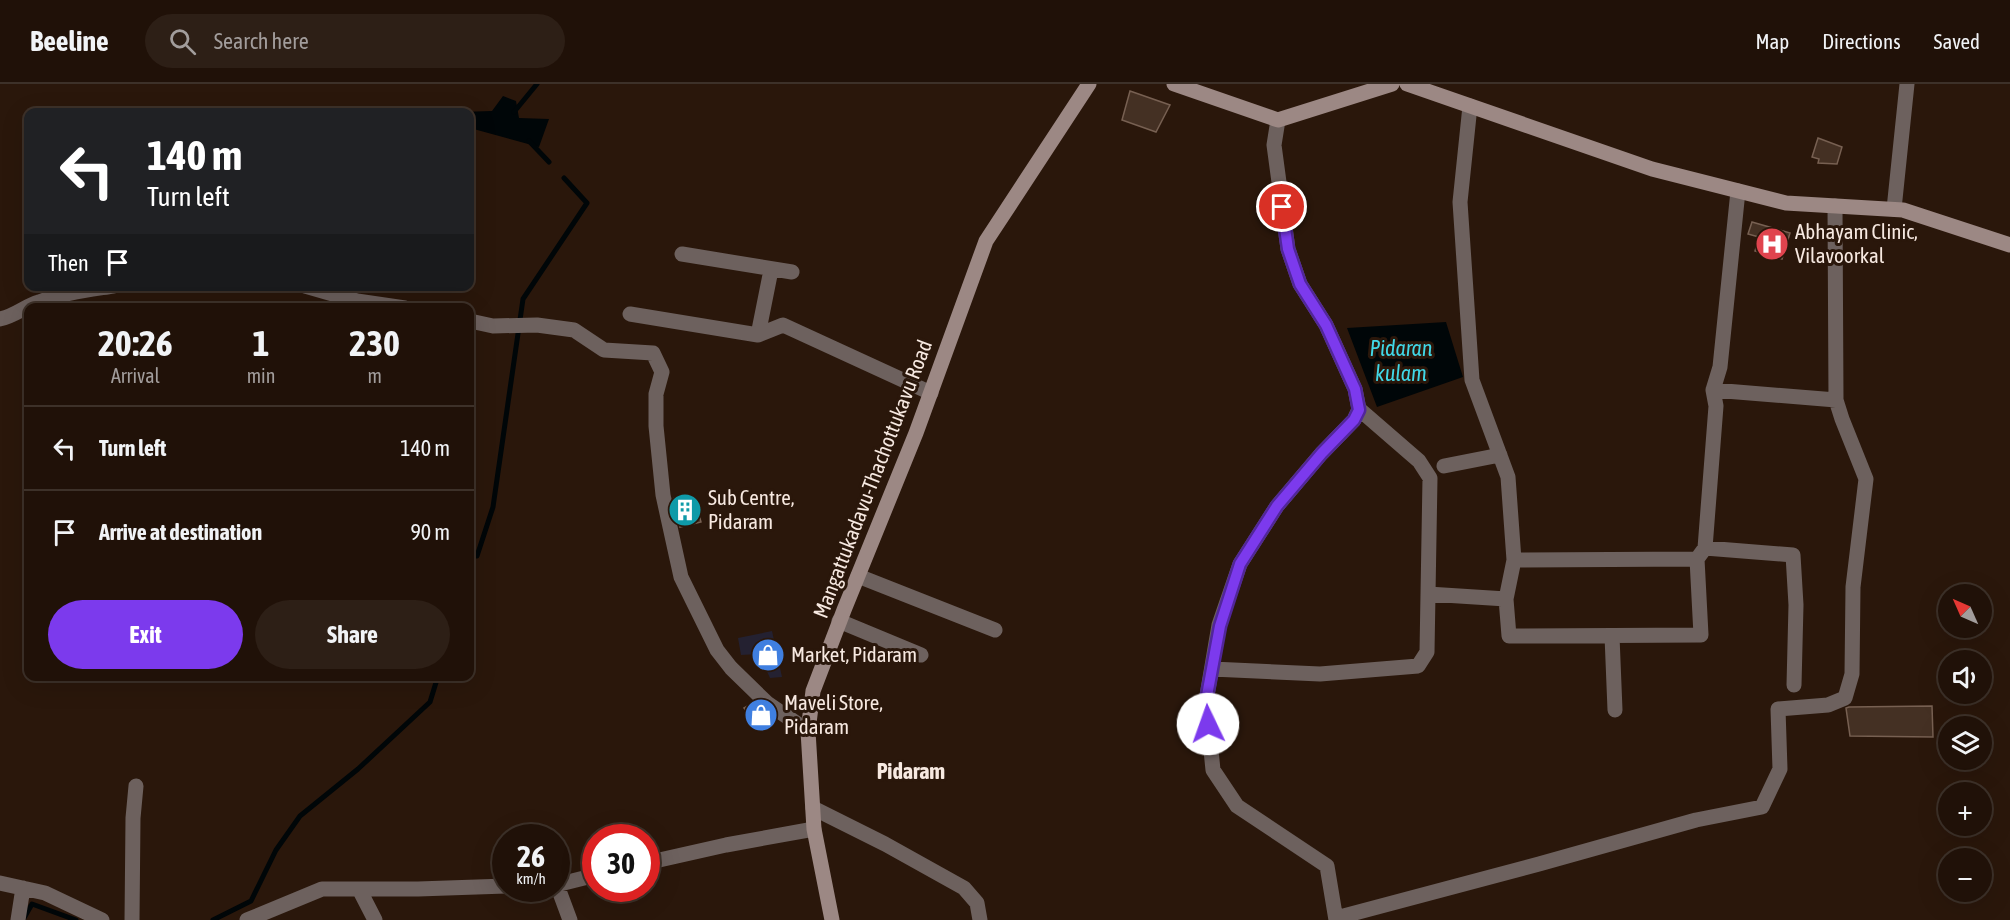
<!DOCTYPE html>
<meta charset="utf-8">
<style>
:root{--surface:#201108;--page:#2d1f16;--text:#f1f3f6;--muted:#a29d9c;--line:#3d3129;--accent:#7c3aed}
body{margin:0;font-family:"Asap Condensed",sans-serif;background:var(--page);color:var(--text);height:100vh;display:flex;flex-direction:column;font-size:22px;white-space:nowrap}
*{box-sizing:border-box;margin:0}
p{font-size:20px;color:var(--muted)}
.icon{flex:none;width:33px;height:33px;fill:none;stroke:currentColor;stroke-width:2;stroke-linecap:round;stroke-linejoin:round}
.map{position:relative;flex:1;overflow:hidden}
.panel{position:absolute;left:24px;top:219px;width:450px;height:378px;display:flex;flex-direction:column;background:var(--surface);border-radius:12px;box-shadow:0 6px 24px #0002,0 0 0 2px var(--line)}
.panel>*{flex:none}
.guide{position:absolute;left:24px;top:24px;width:450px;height:183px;border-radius:12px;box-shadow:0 6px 24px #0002,0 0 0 2px var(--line);background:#202124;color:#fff;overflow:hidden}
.needle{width:39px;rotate:315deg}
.controls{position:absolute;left:1938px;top:500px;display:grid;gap:12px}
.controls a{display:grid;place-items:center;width:54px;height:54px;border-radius:50%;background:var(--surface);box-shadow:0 6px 24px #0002,0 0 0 2px var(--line);font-size:30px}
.speed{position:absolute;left:492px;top:740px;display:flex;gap:12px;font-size:30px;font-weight:700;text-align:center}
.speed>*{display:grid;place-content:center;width:78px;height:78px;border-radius:50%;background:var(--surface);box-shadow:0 6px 24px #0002,0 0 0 2px var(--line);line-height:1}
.speed small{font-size:15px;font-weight:400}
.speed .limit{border:9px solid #d22;background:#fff;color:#111}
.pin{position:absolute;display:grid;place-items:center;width:51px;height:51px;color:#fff;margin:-26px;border:3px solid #fff;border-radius:50%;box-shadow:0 2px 6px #0007}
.me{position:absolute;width:66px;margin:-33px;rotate:357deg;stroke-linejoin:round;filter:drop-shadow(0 0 4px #0008)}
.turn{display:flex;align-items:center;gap:21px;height:126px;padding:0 24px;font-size:27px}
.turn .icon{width:78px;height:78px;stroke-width:2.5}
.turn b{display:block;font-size:42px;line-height:51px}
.then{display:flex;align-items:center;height:57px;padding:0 24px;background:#0003;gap:12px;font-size:22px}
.eta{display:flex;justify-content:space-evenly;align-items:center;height:102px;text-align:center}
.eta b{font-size:36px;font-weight:700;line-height:42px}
.cta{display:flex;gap:12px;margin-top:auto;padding:12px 24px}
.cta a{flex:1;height:69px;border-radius:36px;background:var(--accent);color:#fff;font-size:24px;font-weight:700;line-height:69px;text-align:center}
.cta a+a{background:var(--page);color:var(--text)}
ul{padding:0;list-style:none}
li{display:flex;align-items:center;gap:18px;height:84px;padding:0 24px;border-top:2px solid var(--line)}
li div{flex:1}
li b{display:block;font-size:22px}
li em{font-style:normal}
header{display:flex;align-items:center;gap:36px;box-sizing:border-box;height:84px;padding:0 30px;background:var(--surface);border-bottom:2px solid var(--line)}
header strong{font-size:28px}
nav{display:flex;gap:33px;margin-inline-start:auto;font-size:21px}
.search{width:420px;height:54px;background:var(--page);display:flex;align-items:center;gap:15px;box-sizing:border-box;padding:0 21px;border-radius:33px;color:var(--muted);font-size:22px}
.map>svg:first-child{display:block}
.commercial{fill:#242131}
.water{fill:#000608}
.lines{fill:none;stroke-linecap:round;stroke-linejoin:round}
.stream{stroke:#000608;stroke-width:5}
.building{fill:#443023;stroke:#776052;stroke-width:1.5}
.street{stroke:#6d615e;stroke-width:15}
.secondary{stroke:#9c8884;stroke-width:15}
.route-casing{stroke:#51269a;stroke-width:15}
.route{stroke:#7c3aed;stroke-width:10}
.labels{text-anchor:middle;stroke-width:6;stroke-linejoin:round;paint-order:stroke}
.poi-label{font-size:21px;fill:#f7e9e1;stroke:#2a170b;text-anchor:start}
.street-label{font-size:21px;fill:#f7e9e1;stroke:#2a170b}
.water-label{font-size:22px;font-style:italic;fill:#41d8e7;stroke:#2a170b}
.neighbourhood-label{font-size:22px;font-weight:bold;fill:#f7e9e1;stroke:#2a170b}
</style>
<header>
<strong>Beeline</strong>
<div class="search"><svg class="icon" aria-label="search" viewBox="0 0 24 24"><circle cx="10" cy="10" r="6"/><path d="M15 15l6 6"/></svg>Search here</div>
<nav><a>Map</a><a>Directions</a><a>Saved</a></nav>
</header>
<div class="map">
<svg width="2010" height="836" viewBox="0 0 2010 836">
<rect width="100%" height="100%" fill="#2a170b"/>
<!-- commercial -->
<path class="commercial" d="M772,547L782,593L770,594L759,570L741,571L738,554Z"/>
<!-- water -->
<path class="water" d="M503,12L516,17L519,34L549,35L539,63L470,44V28H460L492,27Z
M1446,238L1463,293L1377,323L1347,244Z"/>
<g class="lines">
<!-- stream -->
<path class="stream" d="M514,28L537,0
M529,57L549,78
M477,472L493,423L523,215L587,119L564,94
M24,834L32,820L76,836
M213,836L251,817L276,766L300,732L358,685L430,618L438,592"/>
</g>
<!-- building -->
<path class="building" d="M1130,7L1170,21L1156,48L1122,36Z
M1818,54L1842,63L1837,80L1818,79L1819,75L1812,73Z
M1752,138L1790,149L1782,175L1755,167L1759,153L1748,150Z
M694,413L701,438L680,443L674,414Z
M753,619L775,638L762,647L744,624Z
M1932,622L1933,653L1850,652L1846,624L1849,623Z"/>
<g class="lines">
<!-- street -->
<path class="street" d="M1470,22L1460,118L1472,296L1508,393L1514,476L1697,475L1705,464L1716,322L1713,306L1720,283L1738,107
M1278,36L1274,61L1288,165L1300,200L1326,241L1355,305L1359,325L1354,336L1321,370L1277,422L1240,480L1219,541L1206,617L1213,686L1237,722L1327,782L1336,836
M1894,125L1907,0
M682,170L792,188
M305,202L357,217L405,224
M630,230L758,251L783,241L931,309
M0,235C15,232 25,222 39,218C63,209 88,206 113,202
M470,237L493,242L537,241L574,246L604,266L653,269L662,288L656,310V342L663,411L681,493L717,566L731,584L767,619L808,647
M758,251L771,186
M1713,306L1836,316
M1444,382L1500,371
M1705,464L1793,471L1796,521L1794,601
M1514,476L1506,515L1509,552L1701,551L1697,475
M858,492L995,546
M1428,510L1506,515
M839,537L921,571
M1612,552L1615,626
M1212,585L1320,590L1418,582L1427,568L1430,394L1419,377L1359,325
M813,724L885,760L964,804L977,819L980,836
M646,779L726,761L814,745
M0,799L45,809L102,836
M556,801L596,791
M557,801L570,836
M359,805L375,836
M1336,834L1539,780L1696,736L1762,723L1780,685L1778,625L1828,621L1845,614L1852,590L1853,503L1866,395L1842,335L1836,316L1835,122
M18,836L23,804
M132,836L133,734L136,702
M247,836L322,805H418L506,802"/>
<!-- secondary -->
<path class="secondary" d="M1174,0L1278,36L1392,0
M1407,0L1652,85L1786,119L1903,126L2010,161
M832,836L814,745L808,647L813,607L844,526L916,349L986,157L1089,0"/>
</g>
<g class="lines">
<!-- route casing -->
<g class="route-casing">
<path id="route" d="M1208,640L1206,617L1220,542L1240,480L1277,422L1322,369L1354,336L1359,326L1355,305L1326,241L1300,200L1288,165L1282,123"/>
</g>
<!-- route -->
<use href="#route" class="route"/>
</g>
<!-- icons -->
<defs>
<g id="hospital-disc" transform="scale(1.725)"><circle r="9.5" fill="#e0444e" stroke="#2a170b"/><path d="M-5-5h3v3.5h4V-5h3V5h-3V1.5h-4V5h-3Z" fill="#fff"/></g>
<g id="building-disc" transform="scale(1.725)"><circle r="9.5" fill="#0f9aa8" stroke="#2a170b"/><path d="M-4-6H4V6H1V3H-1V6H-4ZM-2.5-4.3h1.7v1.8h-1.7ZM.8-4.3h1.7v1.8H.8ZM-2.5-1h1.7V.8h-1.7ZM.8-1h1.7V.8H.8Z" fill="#fff"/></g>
<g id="shop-disc" transform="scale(1.725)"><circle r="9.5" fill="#3f7fe0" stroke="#2a170b"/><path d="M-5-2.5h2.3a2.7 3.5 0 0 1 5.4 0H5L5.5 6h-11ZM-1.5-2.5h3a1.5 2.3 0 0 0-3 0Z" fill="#fff"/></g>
</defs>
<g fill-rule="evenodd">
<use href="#hospital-disc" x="1772" y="160"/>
<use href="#building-disc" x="685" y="426"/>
<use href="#shop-disc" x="768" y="571"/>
<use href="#shop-disc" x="761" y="631"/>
</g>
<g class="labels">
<!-- poi labels -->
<g class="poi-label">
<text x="1795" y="155">Abhayam Clinic,<tspan x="1795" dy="24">Vilavoorkal</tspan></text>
<text x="708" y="421">Sub Centre,<tspan x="708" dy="24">Pidaram</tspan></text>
<text x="791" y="578">Market, Pidaram</text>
<text x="784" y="626">Maveli Store,<tspan x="784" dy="24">Pidaram</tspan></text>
</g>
<!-- street labels -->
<g class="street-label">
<text transform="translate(873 395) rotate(-69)" y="7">Mangattukadavu-Thachottukavu Road</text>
</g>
<!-- water labels -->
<g class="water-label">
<text x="1401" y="272">Pidaran<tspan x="1401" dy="25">kulam</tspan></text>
</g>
<!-- neighbourhood labels -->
<g class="neighbourhood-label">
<text x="911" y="695">Pidaram</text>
</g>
</g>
</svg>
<div class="controls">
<a><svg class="needle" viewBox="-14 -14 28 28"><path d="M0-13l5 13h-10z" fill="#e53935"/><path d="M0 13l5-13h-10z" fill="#a29d9c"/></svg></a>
<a><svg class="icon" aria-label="sound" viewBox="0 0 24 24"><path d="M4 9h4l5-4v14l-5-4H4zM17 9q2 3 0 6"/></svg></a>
<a><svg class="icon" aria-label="layers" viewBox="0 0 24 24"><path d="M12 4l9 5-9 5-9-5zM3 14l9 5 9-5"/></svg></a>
<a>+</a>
<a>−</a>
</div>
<div class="speed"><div>26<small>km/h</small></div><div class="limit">30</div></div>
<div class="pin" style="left:1282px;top:123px;background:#d93025"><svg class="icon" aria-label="arrive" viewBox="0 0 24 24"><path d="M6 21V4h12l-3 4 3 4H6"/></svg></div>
<svg class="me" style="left:1208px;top:640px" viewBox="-20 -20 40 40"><circle r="19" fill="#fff"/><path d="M0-13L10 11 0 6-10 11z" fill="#7c3aed"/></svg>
<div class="guide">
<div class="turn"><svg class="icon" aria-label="left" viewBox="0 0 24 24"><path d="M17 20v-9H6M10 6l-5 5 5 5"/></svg><div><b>140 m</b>Turn left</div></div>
<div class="then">Then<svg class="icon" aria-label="arrive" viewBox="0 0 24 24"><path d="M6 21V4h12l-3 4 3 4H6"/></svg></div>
</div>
<section class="panel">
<div class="eta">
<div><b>20:26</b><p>Arrival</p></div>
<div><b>1</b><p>min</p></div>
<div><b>230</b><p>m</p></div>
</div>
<ul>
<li><svg class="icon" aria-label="left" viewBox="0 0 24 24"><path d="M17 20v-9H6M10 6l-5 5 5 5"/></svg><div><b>Turn left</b></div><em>140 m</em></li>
<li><svg class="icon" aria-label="arrive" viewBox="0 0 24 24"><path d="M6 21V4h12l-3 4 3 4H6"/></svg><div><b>Arrive at destination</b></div><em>90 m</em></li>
</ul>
<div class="cta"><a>Exit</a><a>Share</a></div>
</section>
</div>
